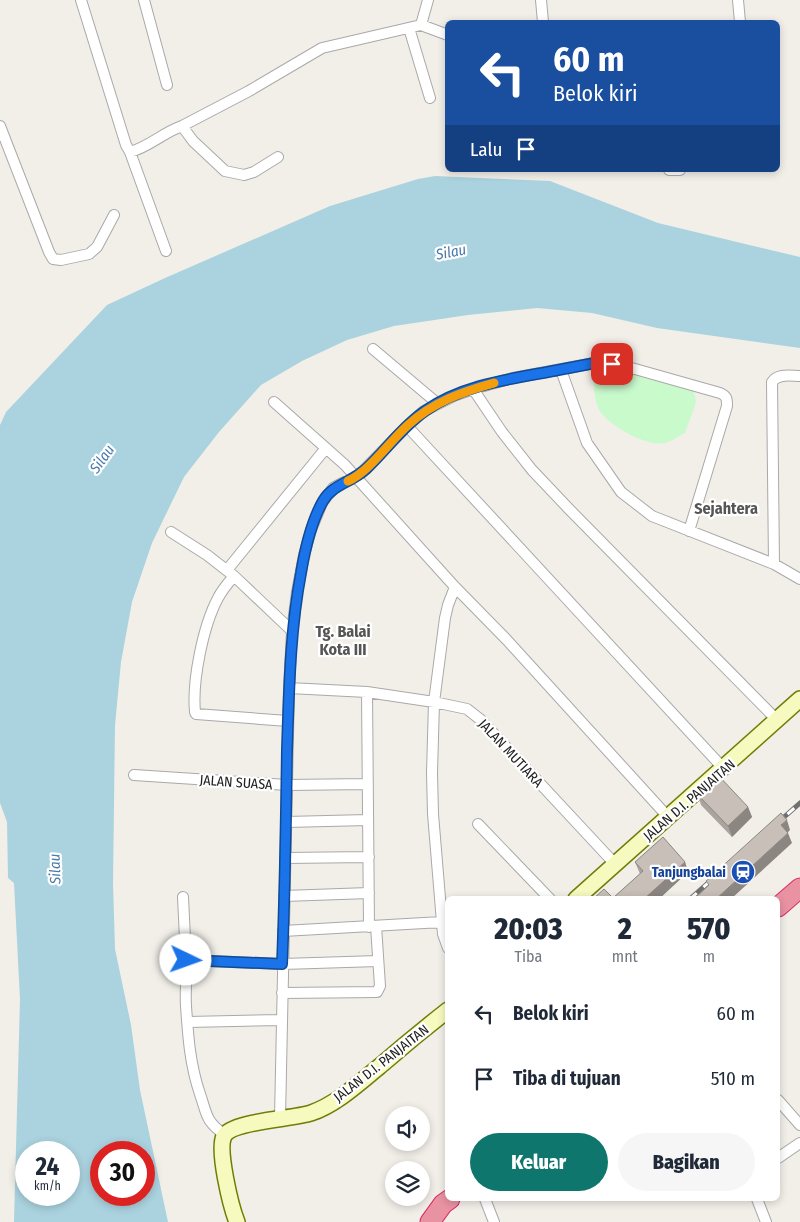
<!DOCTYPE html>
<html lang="id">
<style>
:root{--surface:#fff;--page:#f6f6f7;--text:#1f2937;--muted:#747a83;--accent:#0f766e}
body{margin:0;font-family:"Fira Sans Condensed",sans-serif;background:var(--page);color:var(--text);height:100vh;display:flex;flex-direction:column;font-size:19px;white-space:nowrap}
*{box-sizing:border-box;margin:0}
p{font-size:16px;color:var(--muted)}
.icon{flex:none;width:28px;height:28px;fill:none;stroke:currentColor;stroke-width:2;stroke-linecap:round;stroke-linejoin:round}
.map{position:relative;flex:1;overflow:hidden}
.details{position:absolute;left:445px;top:896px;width:335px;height:305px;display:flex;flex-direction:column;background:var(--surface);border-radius:8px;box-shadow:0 2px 8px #0003}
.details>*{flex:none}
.top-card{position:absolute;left:445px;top:20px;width:335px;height:152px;border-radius:8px;box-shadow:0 2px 8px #0003;background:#1a4fa0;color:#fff;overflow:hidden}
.tools{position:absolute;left:385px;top:1106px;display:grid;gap:10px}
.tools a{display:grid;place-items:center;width:45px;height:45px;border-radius:50%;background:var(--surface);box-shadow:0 2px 8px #0003;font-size:25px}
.speed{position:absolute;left:15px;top:1141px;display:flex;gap:10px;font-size:25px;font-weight:700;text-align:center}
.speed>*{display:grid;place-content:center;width:65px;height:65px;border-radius:50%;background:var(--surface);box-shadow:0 2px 8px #0003;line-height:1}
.speed small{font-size:12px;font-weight:400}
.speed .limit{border:8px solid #d22;background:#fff;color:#111}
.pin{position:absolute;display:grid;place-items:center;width:42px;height:42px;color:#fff;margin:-21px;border-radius:10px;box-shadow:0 2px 8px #0006}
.me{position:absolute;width:55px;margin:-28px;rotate:93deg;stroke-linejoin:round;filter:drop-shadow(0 0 4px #0008)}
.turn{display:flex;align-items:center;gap:18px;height:105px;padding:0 25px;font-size:22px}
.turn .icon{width:65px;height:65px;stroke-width:2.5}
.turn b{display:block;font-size:35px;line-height:42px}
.then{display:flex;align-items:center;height:48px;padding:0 25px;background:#0003;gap:10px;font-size:19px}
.eta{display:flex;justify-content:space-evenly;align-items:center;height:85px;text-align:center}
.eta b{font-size:30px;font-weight:800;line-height:35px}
.cta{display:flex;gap:10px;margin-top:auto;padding:10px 25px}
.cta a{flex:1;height:58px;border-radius:30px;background:var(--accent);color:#fff;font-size:20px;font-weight:800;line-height:58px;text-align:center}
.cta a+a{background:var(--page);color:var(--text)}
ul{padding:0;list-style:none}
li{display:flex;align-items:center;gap:15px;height:65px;padding:0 25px}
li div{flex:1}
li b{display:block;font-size:19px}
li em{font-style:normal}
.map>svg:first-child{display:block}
.park{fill:#c8facc}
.water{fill:#aad3df;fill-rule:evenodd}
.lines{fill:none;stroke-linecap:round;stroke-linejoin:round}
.street-casing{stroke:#a9a9a9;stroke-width:12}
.secondary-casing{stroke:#707d05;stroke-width:18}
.highway-casing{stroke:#dc2a67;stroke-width:21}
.street{stroke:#fff;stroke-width:10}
.secondary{stroke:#f7fabf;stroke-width:15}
.highway{stroke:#e892a2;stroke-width:19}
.rail-casing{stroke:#707070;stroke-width:5}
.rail{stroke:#fff;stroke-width:3;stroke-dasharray:9;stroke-linecap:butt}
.wall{fill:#aba49e}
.shaded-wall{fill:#8b8681}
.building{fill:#c7bfb8;stroke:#8b8681}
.route-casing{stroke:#114b97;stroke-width:12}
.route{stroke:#1a73e8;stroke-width:9}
.slow{stroke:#f59e0b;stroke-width:9}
.labels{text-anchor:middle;stroke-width:4.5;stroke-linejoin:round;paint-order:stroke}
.street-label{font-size:14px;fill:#222;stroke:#fff}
.transit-label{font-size:14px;font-weight:bold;fill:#164399;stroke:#fff;text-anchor:end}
.water-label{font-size:15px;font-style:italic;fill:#4a7aab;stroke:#fff}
.quarter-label{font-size:16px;font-weight:bold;fill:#555;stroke:#fff}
</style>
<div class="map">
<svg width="800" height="1222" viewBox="0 0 800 1222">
<rect width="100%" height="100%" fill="#f2efe9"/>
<!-- park -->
<path class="park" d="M604,367L694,391L696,402L685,433C678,436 671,442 664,443C646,447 602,423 597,405C594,395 594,384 593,374Z"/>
<!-- water -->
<path class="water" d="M435,176L550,181L658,223L800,257V348L657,328L592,313L537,308L468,315L394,326L347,340L302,361L261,385L219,432L184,477L152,543L132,602L121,662L115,725L113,883L115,949L131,1025L140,1090L168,1222H14L20,999L14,883L8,878L7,822L0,803V425L6,412L107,305L165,278L330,206L418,179ZM26,1152H69V1195H26ZM101,1152H144V1195H101Z"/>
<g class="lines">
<!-- street casing -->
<g class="street-casing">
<path id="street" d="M81,0L126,145L130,152C149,147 164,132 182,126L249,91L322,48L421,25L428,0
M144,0L167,85
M541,0L543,22
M738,0L740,22
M421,25L448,35
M409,28L430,98
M0,126L49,252L53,259L61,260L89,254L97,247L114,215
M182,126L193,141L225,171L244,175L254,172L278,157
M130,152L166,251
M669,170H680
M373,349L437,403
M561,370L587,443L621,492L652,516L774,564L800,579
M473,389L502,432L532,470L568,508L778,721
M274,402L345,465L455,587L506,639L669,818
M407,426L724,769
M171,532L207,555L234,576L292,631
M774,564L772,382C778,373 791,376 800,376
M227,570L326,448
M234,576C228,583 222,590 218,598C203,626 192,681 195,712L196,714L288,721
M289,688L367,692L434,702L467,709L481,720L615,864
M367,692L369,927
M134,775L287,785L368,784
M286,822L368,820
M478,824L550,899
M285,858L369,857
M284,896L369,893
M183,897L186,960
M283,931L442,922
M448,948L443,934L433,814L432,773L434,702L445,618L448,605L455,587
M282,993L377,992L380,986L376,926
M188,1022L281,1020
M778,1100L800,1125
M280,1118L289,688L292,631L297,592L304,555L311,530L322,503L333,488L342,483L355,478L365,469L407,426L424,411L456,395L473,389L513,378L600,362L635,369L720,393C727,396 727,399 727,406L689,531
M225,1135C205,1121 207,1114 200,1094C190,1065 188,1036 186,1006C185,991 187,975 186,960L283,964L378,961
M778,1158L800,1143
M485,1199L494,1222
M757,1199L766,1222"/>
</g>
<!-- secondary casing -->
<g class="secondary-casing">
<path id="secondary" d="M576,899L800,699
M237,1222C231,1207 217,1150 224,1136C232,1121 293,1119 311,1113C337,1104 359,1083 380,1066C402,1047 425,1028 448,1010"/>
</g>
<!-- highway casing -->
<g class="highway-casing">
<path id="highway" d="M778,907L800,888
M430,1222L443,1204L450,1199"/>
</g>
<!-- street -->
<use href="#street" class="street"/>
<!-- secondary -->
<use href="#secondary" class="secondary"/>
<!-- highway -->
<use href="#highway" class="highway"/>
<!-- rail casing -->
<g class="rail-casing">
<path id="rail" d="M774,826L800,803
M690,899L717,875"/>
</g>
<!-- rail -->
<use href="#rail" class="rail"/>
</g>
<!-- wall -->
<path class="wall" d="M698,795L748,807L752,817L732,837L701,805Z
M635,862H685L688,872L659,899H593L613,898L640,874Z"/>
<!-- shaded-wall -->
<path class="shaded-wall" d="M748,807L752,817L732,837L728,826Z
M787,820L790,830L785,835L781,825Z
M788,833L792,843L731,899H716Z
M685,862L688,872L659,899H644Z"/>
<!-- building -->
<path class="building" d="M718,775L748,807L728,826L698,795Z
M781,813L787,820L781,825L788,833L716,899H694L709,885L706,881Z
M663,837L685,862L644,899H593L604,889L613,898L643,871L635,862Z"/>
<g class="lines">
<!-- route casing -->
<g class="route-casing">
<path id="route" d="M186,960L282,964C285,893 286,821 287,750C289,691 290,631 301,573C305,549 311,522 323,501C333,484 352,482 366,469C386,450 403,426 425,411C462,385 510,379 553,371C569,368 584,365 600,362L612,364"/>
</g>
<!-- route -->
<use href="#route" class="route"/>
<!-- slow -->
<path class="slow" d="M348,481C368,473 391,440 408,425C433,402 462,392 494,383"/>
</g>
<!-- icons -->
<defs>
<g id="station-disc" transform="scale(1.25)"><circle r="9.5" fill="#1a4fb4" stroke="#fff"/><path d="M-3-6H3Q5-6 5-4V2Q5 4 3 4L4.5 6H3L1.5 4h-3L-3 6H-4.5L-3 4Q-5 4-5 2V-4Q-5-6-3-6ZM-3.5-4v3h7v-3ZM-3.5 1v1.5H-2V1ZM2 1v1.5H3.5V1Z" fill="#fff"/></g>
</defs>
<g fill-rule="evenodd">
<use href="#station-disc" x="743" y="872"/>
</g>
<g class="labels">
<!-- street labels -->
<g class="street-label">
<text transform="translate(511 753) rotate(47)" y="5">JALAN MUTIARA</text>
<text transform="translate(236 782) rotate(4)" y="5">JALAN SUASA</text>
<text transform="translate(689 800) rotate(-41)" y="5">JALAN D.I. PANJAITAN</text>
<text transform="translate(381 1063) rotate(-38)" y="5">JALAN D.I. PANJAITAN</text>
</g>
<!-- transit labels -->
<g class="transit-label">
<text x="726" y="877">Tanjungbalai</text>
</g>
<!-- water labels -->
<g class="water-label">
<text transform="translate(451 252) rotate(-11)" y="5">Silau</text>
<text transform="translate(102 459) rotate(-55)" y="5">Silau</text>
<text transform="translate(55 869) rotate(-92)" y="5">Silau</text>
</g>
<!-- quarter labels -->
<g class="quarter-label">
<text x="726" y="514">Sejahtera</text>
<text x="343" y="637">Tg. Balai<tspan x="343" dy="18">Kota III</tspan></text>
</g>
</g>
</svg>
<div class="tools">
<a><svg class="icon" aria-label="sound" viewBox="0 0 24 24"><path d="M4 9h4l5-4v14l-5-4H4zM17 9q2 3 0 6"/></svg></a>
<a><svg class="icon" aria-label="layers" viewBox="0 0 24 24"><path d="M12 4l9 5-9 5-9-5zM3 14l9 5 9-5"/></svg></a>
</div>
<div class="speed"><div>24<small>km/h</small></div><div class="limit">30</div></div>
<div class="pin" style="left:612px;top:364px;background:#d93025"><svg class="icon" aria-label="arrive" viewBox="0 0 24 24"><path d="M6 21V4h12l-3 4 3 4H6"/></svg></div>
<svg class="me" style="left:186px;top:960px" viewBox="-20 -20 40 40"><circle r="19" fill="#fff"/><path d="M0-13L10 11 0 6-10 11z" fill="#1a73e8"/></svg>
<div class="top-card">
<div class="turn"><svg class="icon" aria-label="left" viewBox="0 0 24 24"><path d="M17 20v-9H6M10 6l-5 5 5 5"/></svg><div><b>60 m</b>Belok kiri</div></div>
<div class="then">Lalu<svg class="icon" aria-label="arrive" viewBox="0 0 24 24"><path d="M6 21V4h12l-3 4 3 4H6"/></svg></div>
</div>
<section class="details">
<div class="eta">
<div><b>20:03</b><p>Tiba</p></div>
<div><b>2</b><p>mnt</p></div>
<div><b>570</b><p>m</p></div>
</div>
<ul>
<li><svg class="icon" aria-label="left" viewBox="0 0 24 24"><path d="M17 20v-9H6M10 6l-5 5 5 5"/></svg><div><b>Belok kiri</b></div><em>60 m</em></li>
<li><svg class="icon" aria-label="arrive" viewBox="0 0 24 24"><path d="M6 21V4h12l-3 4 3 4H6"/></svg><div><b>Tiba di tujuan</b></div><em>510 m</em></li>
</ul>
<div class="cta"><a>Keluar</a><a>Bagikan</a></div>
</section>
</div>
